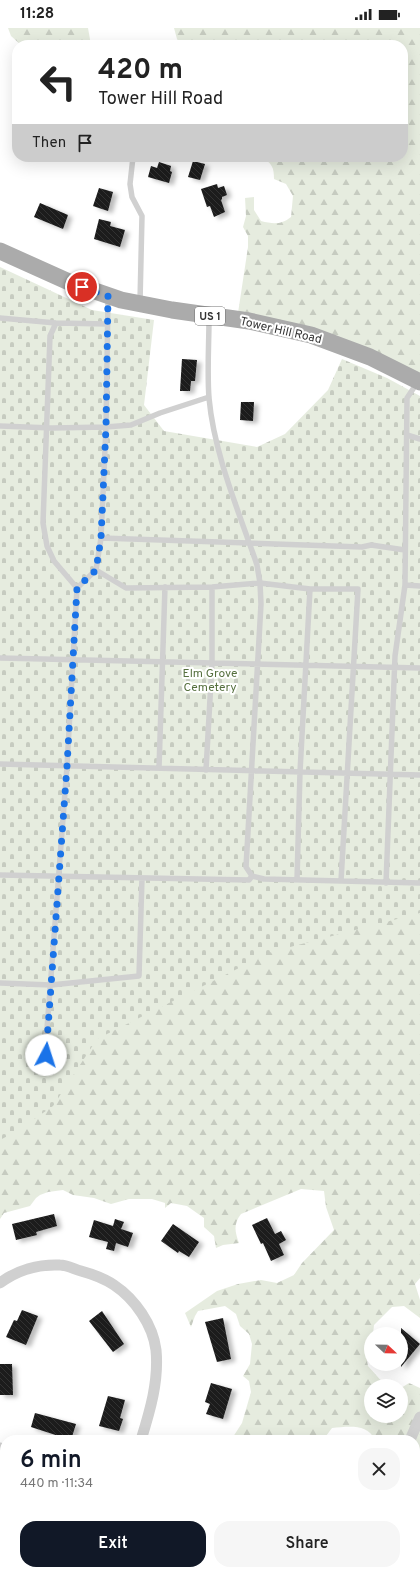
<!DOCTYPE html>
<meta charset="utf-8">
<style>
:root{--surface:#fff;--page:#f6f6f6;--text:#222;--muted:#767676;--accent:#111827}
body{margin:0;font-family:Overpass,sans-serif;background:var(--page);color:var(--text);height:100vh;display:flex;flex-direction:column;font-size:15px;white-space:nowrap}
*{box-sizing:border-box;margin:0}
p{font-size:13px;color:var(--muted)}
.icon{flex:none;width:22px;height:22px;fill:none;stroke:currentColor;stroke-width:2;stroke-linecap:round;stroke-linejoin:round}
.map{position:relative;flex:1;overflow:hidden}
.details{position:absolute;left:0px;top:1407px;width:420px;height:140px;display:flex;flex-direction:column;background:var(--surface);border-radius:16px 16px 0 0;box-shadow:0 4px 16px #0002}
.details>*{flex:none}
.hud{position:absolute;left:12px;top:12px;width:396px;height:122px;border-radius:16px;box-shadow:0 4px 16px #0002;background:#fff;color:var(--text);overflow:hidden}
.needle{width:26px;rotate:112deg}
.buttons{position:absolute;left:364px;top:1299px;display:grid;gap:8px}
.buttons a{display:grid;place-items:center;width:44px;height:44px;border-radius:50%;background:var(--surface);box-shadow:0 4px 16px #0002;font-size:20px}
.pin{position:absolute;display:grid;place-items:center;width:34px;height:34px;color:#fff;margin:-17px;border:2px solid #fff;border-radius:50%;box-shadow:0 1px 4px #0007}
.me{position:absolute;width:44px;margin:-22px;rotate:5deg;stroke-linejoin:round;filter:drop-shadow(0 0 3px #0008)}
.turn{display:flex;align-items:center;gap:14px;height:84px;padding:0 20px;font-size:18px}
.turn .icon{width:52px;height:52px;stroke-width:2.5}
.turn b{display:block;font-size:28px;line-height:34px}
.then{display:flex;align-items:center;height:38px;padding:0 20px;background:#0003;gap:8px;font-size:15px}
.round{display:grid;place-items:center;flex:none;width:42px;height:42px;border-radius:16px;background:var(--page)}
.headline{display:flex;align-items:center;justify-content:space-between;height:68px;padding:0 20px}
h1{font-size:24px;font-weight:600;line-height:30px;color:var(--accent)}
.cta{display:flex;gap:8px;margin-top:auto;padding:8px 20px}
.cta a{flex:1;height:46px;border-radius:16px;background:var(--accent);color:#fff;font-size:16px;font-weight:600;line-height:46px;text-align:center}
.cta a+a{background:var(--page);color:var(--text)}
.status{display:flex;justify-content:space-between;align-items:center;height:28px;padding:0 20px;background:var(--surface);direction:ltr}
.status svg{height:11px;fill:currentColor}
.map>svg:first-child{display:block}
.forest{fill:url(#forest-firs)}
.cemetery{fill:url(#cemetery-stones)}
.building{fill:url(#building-back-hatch);filter:url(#shadow)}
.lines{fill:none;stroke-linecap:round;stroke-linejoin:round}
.lane{stroke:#d0d0d0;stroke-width:5.5}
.street{stroke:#d0d0d0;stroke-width:11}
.primary{stroke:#ababab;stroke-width:17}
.route{stroke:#1a73e8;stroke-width:7;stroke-dasharray:0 12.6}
.labels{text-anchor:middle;stroke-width:4;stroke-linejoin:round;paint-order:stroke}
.shield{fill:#fff;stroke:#707070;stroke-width:1}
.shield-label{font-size:11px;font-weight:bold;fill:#333}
.street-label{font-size:12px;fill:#333;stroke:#fff}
.park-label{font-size:12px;fill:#56703f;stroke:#fff}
</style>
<div class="status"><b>11:28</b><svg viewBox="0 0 49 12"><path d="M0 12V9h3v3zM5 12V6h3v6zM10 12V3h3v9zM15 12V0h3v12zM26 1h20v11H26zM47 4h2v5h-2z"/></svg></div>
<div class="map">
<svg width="420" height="1547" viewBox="0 0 420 1547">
<defs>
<pattern id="forest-firs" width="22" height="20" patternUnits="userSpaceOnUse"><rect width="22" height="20" fill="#e6ecdf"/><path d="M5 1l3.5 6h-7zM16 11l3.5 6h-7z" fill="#c6cbc0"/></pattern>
<pattern id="cemetery-stones" width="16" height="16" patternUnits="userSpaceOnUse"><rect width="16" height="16" fill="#e6ecdf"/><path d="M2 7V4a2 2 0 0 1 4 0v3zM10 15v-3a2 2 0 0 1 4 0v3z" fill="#c6cbc0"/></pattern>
<pattern id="building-back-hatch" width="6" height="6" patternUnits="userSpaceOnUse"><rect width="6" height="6" fill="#1a1a1a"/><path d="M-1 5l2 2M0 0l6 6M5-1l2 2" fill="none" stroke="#333"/></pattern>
<filter id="shadow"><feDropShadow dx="4.5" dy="2.5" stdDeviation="2" flood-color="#0004"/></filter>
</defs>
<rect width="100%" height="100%" fill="#fff"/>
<!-- forest -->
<path class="forest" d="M8,0H88L91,17H21L11,8Z
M174,0H420V352L238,285L248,219V208L243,199L246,188L245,170L254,169V182L261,193C273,196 281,197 291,189L293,168L286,156L274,151C274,139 272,136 262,129H403V17H181L177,11Z
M420,868V1250L415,1256L420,1272V1290L404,1278L392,1279L374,1297L373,1306H371V1320L366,1327L368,1338L385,1357L390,1358H371V1388H401V1360L409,1355L420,1360V1485H415V1412H375C367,1395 348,1399 332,1400L323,1412H231L242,1395L251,1364L249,1353L243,1348L250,1336L252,1316L249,1306L240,1298L236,1286L225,1278L198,1283L195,1288L191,1299L185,1285L217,1263L238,1256L261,1252L277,1255L294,1247L302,1235L334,1202L326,1179L324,1163L301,1161L241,1186C233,1196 235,1204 239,1215L223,1217L216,1220L214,1208L204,1199V1190L187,1178L171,1175L165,1180V1175L152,1171H129L111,1176L94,1170L73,1167L63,1162L48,1164L40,1167L36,1170L30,1178L4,1185L0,1191V1055L80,965Z
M0,1512L5,1514V1542H142L156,1547H0Z
M187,1542H277L279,1547H170L187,1543Z"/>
<!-- cemetery -->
<path class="cemetery" d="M0,239L92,282L154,292L144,377L164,403L257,419L285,406L328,362L342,331L387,350L420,368V885L271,924L97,1011L53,1078L17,1103L0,1112Z"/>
<!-- building -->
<path class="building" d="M193,133L205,136L200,152L188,149Z
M159,134L171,138L170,143L172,144L169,155L148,149L151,138L157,140Z
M217,156L218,160L224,158L227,167L222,169V171L221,172L225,184L214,189L210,178L207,179L201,161Z
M99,160L113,164L108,183L93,178Z
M40,175L68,187L63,201L34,189Z
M99,191L111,194L110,198L125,202L120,219L94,211Z
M182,331L197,332L195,353H191L190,363H180Z
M241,374H254L253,393L240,392Z
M54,1186L57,1198L36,1204L37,1207L16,1212L12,1196Z
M267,1190L275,1206L281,1203L286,1212L279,1216L284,1227L271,1233L263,1215L261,1216L252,1197Z
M115,1191L124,1194L121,1201L133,1205L128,1219L116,1215L114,1223L106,1221L108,1214L89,1209L94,1192L113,1198Z
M173,1196L199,1214L189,1229L179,1223L178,1225L161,1213Z
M22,1282L38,1288L26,1317L6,1309L14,1292L17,1293Z
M102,1283L124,1316L113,1324L89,1293Z
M223,1290L231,1331L217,1334L205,1294Z
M401,1300L420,1316L401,1339Z
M0,1336H12L13,1367H0Z
M211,1355L232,1361L223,1391L206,1386L210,1376L205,1374Z
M108,1368L125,1372L120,1390L123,1391L119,1403L99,1398Z
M35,1385L76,1396L71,1412L31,1399Z"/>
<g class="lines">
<!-- lane -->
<path class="lane" d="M133,129L130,156L132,169L142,188L140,274
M0,290L56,295L108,296
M209,290C209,316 207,344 209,370C214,426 239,484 257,537L260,555L261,576L246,839L252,848L264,851L420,855
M0,398L52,400L106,399L131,397L160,385L209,369
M407,407L420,411
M101,510L362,519L371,517L405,522
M96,542L126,560L212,559L260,555L310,561H358L341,853
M405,557L420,558
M77,560L96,542L101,510L106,399L108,270
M0,630L420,640
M0,736L420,747
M159,740L165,559
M206,742L212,635V559
M0,847L249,852L252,848
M297,852L300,744L310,561
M386,855L395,628L405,557L407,370L417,355
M0,955L51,957L139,948L142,850
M45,1027L67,738L77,560L54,533L47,518L43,495L50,308L56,295"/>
<!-- street -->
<path class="street" d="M0,1255C17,1242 39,1236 60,1237C67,1237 74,1241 81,1243C92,1246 105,1251 114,1257C135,1271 153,1297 156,1322C159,1353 150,1383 141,1412
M410,1412L420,1389
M0,1420L5,1424
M275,1542L281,1547
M407,1542V1547"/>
<!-- primary -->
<path class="primary" d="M0,223L69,254L121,272L172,282L249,293L311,307L370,329L420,354"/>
</g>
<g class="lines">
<!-- route -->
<path class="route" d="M46,1027L67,738L77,560L96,542L101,510L106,399L108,268L82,259"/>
</g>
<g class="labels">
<!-- shield labels -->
<rect class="shield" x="195" y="279" width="30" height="18" rx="3"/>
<g class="shield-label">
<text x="210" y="292">US 1</text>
</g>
<!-- street labels -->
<g class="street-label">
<text transform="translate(281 302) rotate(13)" y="4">Tower Hill Road</text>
</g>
<!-- park labels -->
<g class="park-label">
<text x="210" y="649">Elm Grove<tspan x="210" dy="14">Cemetery</tspan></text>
</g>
</g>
</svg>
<div class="buttons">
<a><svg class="needle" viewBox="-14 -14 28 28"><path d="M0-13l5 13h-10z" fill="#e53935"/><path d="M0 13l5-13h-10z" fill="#767676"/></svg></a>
<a><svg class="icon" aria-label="layers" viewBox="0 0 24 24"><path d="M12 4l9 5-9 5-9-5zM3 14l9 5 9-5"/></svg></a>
</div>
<div class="pin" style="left:82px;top:259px;background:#d93025"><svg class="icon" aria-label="arrive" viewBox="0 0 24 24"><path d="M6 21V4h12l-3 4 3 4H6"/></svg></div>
<svg class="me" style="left:46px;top:1027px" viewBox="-20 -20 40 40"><circle r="19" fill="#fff"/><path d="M0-13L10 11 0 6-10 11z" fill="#1a73e8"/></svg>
<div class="hud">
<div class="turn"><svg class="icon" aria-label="left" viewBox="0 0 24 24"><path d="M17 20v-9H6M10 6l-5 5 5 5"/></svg><div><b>420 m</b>Tower Hill Road</div></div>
<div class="then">Then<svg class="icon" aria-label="arrive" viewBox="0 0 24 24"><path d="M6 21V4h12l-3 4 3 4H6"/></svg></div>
</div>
<section class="details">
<div class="headline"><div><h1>6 min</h1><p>440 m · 11:34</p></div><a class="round"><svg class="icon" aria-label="close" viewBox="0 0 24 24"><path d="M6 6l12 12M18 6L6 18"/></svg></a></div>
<div class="cta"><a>Exit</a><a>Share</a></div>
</section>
</div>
